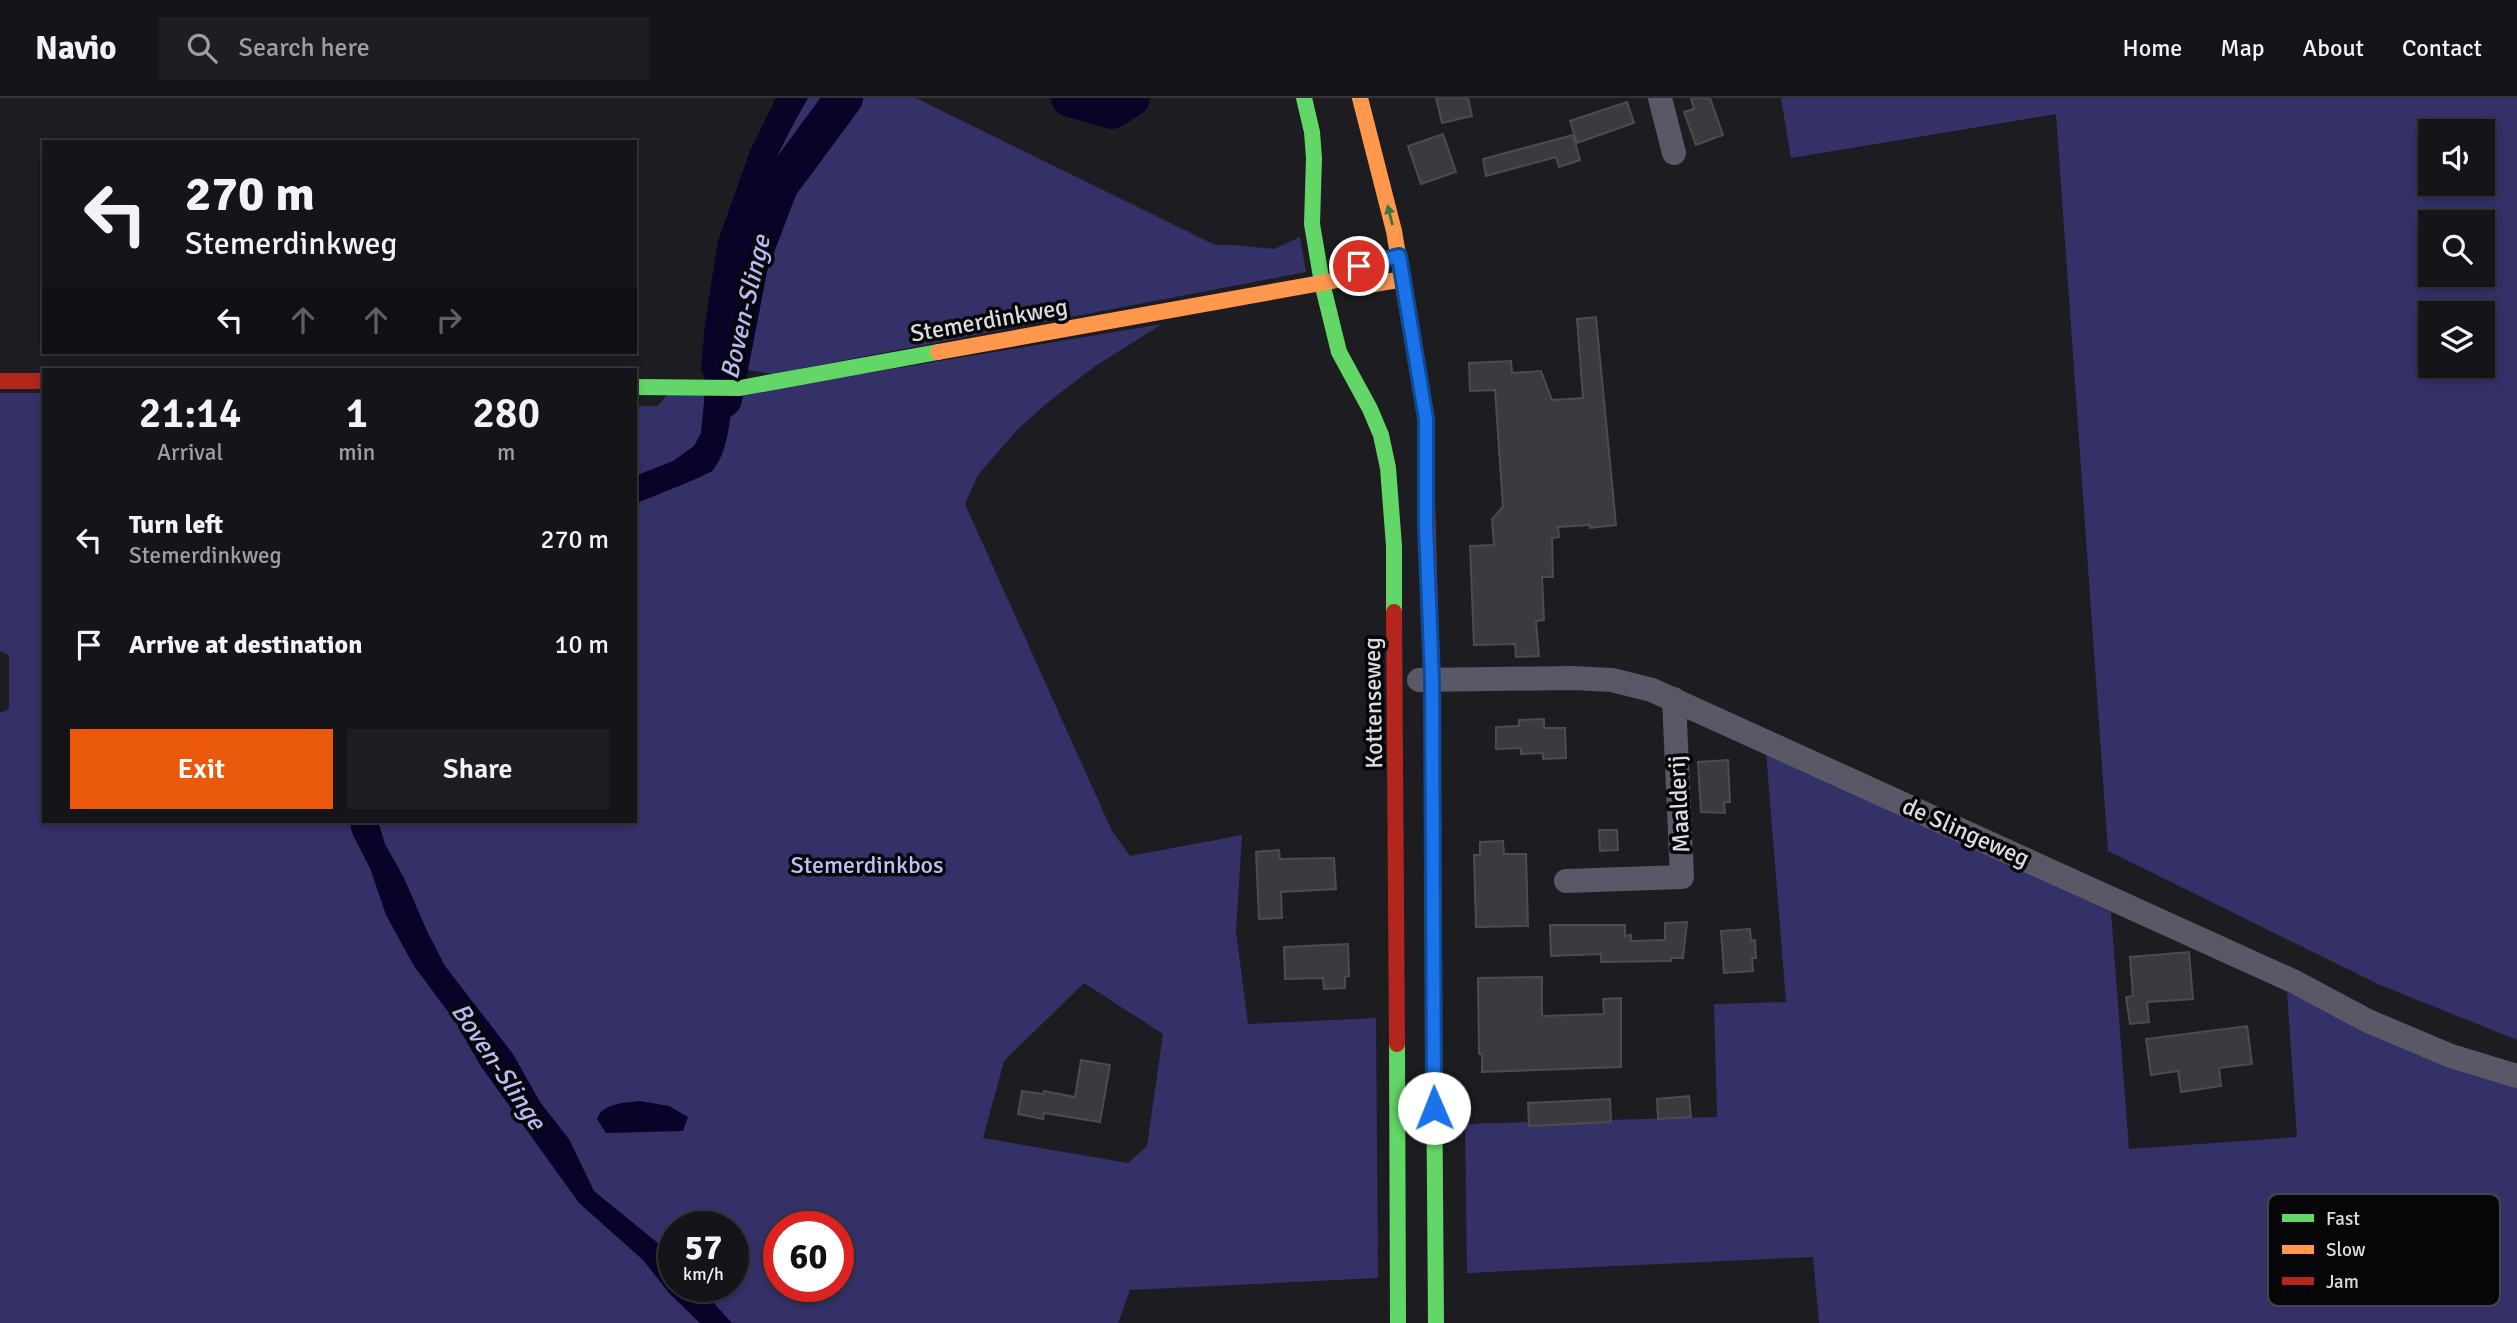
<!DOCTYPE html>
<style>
:root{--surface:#151519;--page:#1e1e22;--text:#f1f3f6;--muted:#9d9fa2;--line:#343438;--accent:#ea580c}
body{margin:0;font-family:Signika,sans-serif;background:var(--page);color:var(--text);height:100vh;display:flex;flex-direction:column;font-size:26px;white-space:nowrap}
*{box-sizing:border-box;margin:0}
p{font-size:23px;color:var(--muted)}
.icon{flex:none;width:38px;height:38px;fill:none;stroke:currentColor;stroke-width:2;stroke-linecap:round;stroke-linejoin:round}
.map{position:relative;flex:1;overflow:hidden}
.drawer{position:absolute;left:42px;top:270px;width:595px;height:455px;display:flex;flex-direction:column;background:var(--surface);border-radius:0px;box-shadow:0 4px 10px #0003,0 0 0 2px var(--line)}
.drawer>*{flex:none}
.top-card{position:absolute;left:42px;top:42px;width:595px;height:214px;border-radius:0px;box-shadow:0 4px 10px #0003,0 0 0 2px var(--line);background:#151519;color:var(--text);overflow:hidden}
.fabs{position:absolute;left:2418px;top:21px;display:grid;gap:14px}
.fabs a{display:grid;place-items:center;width:77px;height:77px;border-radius:0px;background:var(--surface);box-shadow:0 4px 10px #0003,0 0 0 2px var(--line);font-size:35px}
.speed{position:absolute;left:658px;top:1113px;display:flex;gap:14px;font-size:35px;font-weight:700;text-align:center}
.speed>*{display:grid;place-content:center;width:91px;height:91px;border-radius:50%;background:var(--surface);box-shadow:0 4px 10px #0003,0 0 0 2px var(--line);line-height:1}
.speed small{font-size:18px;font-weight:400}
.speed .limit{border:10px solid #d22;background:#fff;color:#111}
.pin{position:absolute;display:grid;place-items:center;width:60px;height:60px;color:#fff;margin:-30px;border:4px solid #fff;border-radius:50%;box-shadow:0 2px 7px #0007}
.me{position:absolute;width:77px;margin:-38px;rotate:359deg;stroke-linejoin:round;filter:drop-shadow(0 0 5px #0008)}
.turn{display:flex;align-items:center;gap:24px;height:147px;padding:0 28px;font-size:32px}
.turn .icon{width:91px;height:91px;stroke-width:2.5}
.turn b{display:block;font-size:49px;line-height:60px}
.lanes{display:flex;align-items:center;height:66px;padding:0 28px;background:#0003;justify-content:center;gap:35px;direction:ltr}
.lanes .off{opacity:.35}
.eta{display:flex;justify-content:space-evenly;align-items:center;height:119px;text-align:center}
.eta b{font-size:42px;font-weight:600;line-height:49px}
.action{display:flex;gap:14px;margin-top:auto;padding:14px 28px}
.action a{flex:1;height:80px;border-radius:0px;background:var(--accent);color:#fff;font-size:28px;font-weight:600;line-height:80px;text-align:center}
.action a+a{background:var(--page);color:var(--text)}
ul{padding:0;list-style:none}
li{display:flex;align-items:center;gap:21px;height:105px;padding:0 28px}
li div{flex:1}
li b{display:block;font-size:26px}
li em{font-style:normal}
header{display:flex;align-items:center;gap:42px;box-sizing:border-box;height:98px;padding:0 35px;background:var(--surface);border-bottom:2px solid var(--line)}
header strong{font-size:33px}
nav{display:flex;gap:38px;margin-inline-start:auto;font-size:24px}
.search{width:490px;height:63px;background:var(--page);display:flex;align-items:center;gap:18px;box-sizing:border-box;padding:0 24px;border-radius:0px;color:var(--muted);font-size:26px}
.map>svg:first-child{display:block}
.green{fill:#333168;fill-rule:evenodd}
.water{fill:#0a0328}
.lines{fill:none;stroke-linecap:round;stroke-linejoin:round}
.river{stroke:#0a0328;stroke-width:38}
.building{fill:#3b3b3f;stroke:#4c4c50;stroke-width:2}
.street{stroke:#585866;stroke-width:24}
.fast{stroke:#63d668;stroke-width:16}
.slow{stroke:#ff974d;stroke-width:16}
.jam{stroke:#b3261e;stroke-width:16}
.oneway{fill:#39783d}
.route-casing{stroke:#114b97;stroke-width:18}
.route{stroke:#1a73e8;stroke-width:12}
.labels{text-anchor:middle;stroke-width:7;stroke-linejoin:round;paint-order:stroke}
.street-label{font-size:24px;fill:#dcdce1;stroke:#060609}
.park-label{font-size:24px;fill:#bfc1fc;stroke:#060609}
.water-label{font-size:26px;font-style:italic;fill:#b8baf5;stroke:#060609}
.key{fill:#060609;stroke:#46464a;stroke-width:2}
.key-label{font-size:19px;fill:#dcdce1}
</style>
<header>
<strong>Navio</strong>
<div class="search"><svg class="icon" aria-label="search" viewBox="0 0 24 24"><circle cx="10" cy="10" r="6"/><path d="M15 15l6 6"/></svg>Search here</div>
<nav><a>Home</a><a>Map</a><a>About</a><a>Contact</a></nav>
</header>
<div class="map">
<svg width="2517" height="1225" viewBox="0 0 2517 1225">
<rect width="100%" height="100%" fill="#1c1c21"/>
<!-- green -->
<path class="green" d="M808,0H916L1215,147H1234L1274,151L1300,139L1306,174L772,276L743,271L744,277L732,278C733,251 732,223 735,197C745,127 773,60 808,0Z
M1781,0H2517V942L2380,887L2108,753L2056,16L1791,60ZM2431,33H2483V86H2431ZM2431,124H2483V177H2431ZM2431,215H2483V268H2431Z
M1162,226L1094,269L1047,305L1016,333L978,377L965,406L1112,733L1130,758L1242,737L1236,833L1248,926L1376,920L1378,1180L1130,1192L1118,1225H0V615L9,611V557L0,553V295H44V723H635V308H658L670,293L705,296L704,313L731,298ZM1084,885L1163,936L1147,1048L1128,1065L983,1040L1004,963ZM674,1129H733V1188H674ZM779,1129H838V1188H779Z
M1766,654L2111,814L2129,1051L2297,1039L2287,894L2517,989V1225H1819L1813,1159L1467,1175L1465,1026L1717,1019L1714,906L1786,904Z"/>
<!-- water -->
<path class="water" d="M776,0H808C782,45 756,96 744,147C740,164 737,182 735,199C730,244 741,339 713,372C711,376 646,401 635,406V378L673,363L694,348L701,335L706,283L701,272L705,226L718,143L750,53Z
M349,723H378L385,746L404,780L427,833L445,868L513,956L540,1004L569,1041L594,1093L659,1146L674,1161V1188H698L732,1225H700L670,1196L643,1162L579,1105L480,967L455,923L414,868L386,817L370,770L353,737Z
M640,1003L669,1008L688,1019L683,1033L606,1035L597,1021C602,1005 625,1005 640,1003Z"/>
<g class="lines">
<!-- river -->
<path class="river" d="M1070,0L1112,12L1131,0
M723,301L749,167L779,88L844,0"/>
</g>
<!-- building -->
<path class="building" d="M1436,0H1468L1472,18L1442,25Z
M1691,0H1710L1723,37L1696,47L1684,14L1694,11Z
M1627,4L1634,25L1577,45L1570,23Z
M1443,36L1456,74L1421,86L1408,48Z
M1573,37L1580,62L1559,69L1556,59L1486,78L1483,61Z
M1596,219L1616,427L1590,430V427L1558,429L1559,439L1552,440L1553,479H1542L1544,522L1536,523L1539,558L1516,559L1515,546L1474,547L1470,448L1494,447L1492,421L1503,409L1495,292L1470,293L1469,265L1511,263L1512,275L1541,273L1552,302L1583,300L1577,221Z
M1544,621V630H1565L1566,660L1543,661V655L1521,656V650L1496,651V629L1519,628V622Z
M1728,662L1730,704H1724L1725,715L1701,714L1698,664Z
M1599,732H1617L1618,752L1600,753Z
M1503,743L1504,756H1526L1528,828L1476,829L1474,757H1480V744Z
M1279,752L1280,761L1334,760L1336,791L1281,794L1282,820L1259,821L1256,754Z
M1687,824L1683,860H1671V863L1601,864V856L1551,858L1550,827H1625V838L1631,837V843L1665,842V825Z
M1750,831L1751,843L1755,842L1756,860H1752L1753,873L1724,875L1721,833Z
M1348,846L1349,878L1345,879V890L1324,891L1323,880L1285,881L1284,849Z
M2189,854L2193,901L2147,904L2149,924L2130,926L2126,899L2133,898L2130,859Z
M1542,879V918L1604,916L1603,901L1621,900V969L1482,974V956H1479L1478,880Z
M2247,928L2252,966L2219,970L2221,988L2181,994L2178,973L2151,977L2146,941Z
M1081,962L1110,967L1100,1024L1044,1015L1043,1021L1018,1016L1022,993L1043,996L1044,993L1075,999Z
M1689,998L1691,1019L1658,1021L1657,1001Z
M1610,1001L1611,1024L1529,1028L1528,1005Z"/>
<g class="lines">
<!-- street -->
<path class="street" d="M1660,0L1674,55
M1419,582L1572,580L1612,582L1652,592L2295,884L2368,923L2451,958L2517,978
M1566,783L1682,779L1674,601"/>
<!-- fast -->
<path class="fast" d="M1304,0L1312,34L1314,60L1312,126L1322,185L1339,254L1370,311L1381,337L1388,370L1394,448V514
M635,289L740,290L938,254
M1433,819L1436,1225
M1397,946L1398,1225"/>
<!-- slow -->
<path class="slow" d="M1360,0L1394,133L1426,321V365
M938,254L1349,180L1363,188L1403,181"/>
<!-- jam -->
<path class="jam" d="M0,283H44
M1426,365L1432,582L1433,819
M1394,514L1397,946"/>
</g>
<!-- one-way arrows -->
<defs><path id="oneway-solid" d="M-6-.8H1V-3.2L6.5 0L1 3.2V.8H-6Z" transform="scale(1.75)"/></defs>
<use class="oneway" href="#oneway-solid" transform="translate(1390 117) rotate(-104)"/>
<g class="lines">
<!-- route casing -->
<g class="route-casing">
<path id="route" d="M1359,168L1399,158L1426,321V427L1432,582L1434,1010"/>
</g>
<!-- route -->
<use href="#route" class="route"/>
</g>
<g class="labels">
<!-- street labels -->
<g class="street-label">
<text transform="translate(989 222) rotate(-10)" y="8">Stemerdinkweg</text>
<text transform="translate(1373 605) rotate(-91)" y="8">Kottenseweg</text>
<text transform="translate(1679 706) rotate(-93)" y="8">Maalderij</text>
<text transform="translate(1966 734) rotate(24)" y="8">de Slingeweg</text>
</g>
<!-- park labels -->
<g class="park-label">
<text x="867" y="775">Stemerdinkbos</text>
</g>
<!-- water labels -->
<g class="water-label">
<text transform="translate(745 209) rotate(-77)" y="9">Boven-Slinge</text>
<text transform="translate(499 968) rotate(56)" y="9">Boven-Slinge</text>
</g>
</g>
<!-- legend -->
<rect x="2268" y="1096" width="232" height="112" rx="10" class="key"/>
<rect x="2282" y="1116" width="32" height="8" fill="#63d668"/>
<rect x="2282" y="1147" width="32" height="9" fill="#ff974d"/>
<rect x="2282" y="1179" width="32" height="8" fill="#b3261e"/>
<g class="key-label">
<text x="2326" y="1127">Fast</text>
<text x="2326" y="1158">Slow</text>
<text x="2326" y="1190">Jam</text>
</g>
</svg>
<div class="fabs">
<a><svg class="icon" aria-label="sound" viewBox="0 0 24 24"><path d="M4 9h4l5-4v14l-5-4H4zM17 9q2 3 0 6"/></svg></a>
<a><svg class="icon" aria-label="search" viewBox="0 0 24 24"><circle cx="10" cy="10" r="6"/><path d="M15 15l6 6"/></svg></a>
<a><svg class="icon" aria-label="layers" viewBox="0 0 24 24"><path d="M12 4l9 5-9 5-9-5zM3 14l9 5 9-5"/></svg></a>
</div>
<div class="speed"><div>57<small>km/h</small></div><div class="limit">60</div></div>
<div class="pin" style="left:1359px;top:168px;background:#d93025"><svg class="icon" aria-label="arrive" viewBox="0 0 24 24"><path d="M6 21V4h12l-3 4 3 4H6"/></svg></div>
<svg class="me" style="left:1434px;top:1010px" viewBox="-20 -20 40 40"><circle r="19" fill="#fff"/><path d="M0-13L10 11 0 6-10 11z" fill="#1a73e8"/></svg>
<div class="top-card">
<div class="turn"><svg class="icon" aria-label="left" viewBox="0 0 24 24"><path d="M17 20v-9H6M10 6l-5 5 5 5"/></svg><div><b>270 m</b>Stemerdinkweg</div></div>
<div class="lanes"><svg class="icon" aria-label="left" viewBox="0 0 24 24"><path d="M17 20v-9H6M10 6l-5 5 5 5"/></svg><svg class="icon off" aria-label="ahead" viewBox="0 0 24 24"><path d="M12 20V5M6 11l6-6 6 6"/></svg><svg class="icon off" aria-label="ahead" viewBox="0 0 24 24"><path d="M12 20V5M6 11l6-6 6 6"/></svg><svg class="icon off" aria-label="right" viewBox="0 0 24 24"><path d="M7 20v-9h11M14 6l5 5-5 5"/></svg></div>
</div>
<section class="drawer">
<div class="eta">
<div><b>21:14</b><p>Arrival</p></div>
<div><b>1</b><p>min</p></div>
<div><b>280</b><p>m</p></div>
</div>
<ul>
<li><svg class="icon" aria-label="left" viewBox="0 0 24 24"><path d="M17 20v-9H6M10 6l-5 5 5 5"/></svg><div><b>Turn left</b><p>Stemerdinkweg</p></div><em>270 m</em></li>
<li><svg class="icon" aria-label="arrive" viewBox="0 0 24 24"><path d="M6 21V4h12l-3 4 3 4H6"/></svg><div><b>Arrive at destination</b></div><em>10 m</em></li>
</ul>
<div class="action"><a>Exit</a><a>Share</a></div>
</section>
</div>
